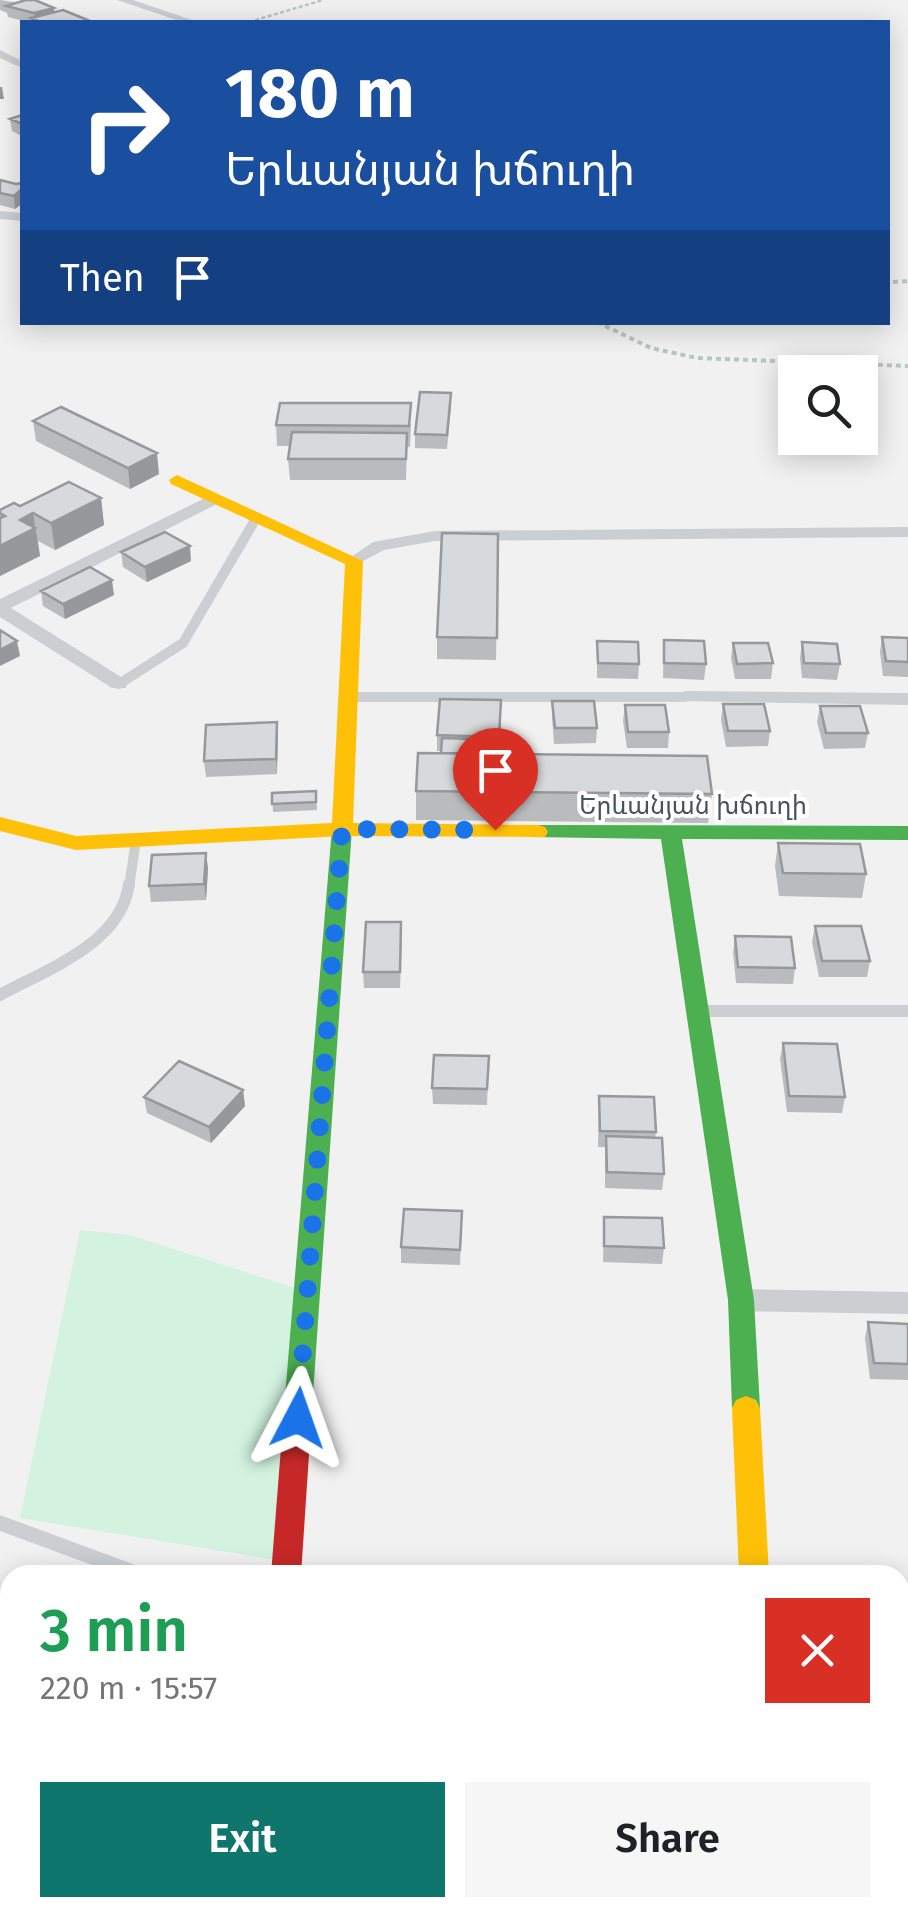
<!DOCTYPE html>
<meta charset="utf-8">
<style>
:root{--surface:#fff;--page:#f6f6f6;--text:#202124;--muted:#757577;--accent:#0f766e}
body{margin:0;font-family:"Fira Sans","Noto Sans Armenian",sans-serif;background:var(--page);color:var(--text);height:100vh;display:flex;flex-direction:column;font-size:38px;white-space:nowrap}
*{box-sizing:border-box;margin:0}
p{font-size:32px;color:var(--muted)}
.icon{flex:none;width:55px;height:55px;fill:none;stroke:currentColor;stroke-width:2;stroke-linecap:round;stroke-linejoin:round}
.map{position:relative;flex:1;overflow:hidden}
.panel{position:absolute;left:0px;top:1565px;width:910px;height:352px;display:flex;flex-direction:column;background:var(--surface);border-radius:30px 30px 0 0;box-shadow:0 5px 25px #0003}
.panel>*{flex:none}
.top-card{position:absolute;left:20px;top:20px;width:870px;height:305px;border-radius:0px;box-shadow:0 5px 25px #0003;background:#1a4fa0;color:#fff;overflow:hidden}
.buttons{position:absolute;left:778px;top:355px;display:grid;gap:20px}
.buttons a{display:grid;place-items:center;width:100px;height:100px;border-radius:0px;background:var(--surface);box-shadow:0 5px 25px #0003;font-size:50px}
.pin{position:absolute;display:grid;place-items:center;width:85px;height:85px;color:#fff;margin:-102px -42px;border-radius:50% 50% 50% 0;rotate:-45deg;box-shadow:0 0 10px #0007}
.pin .icon{rotate:45deg}
.me{position:absolute;width:110px;margin:-55px;rotate:4deg;stroke-linejoin:round;filter:drop-shadow(0 0 8px #0008)}
.turn{display:flex;align-items:center;gap:35px;height:210px;padding:0 40px;font-size:45px}
.turn .icon{width:130px;height:130px;stroke-width:2.5}
.turn b{display:block;font-size:70px;line-height:85px}
.then{display:flex;align-items:center;height:95px;padding:0 40px;background:#0003;gap:20px;font-size:38px}
.round{display:grid;place-items:center;flex:none;width:105px;height:105px;border-radius:0px;background:var(--page)}
.summary{display:flex;align-items:center;justify-content:space-between;height:170px;padding:0 40px}
h1{font-size:60px;font-weight:600;line-height:75px;color:#1e9e55}
.button{display:flex;gap:20px;margin-top:auto;padding:20px 40px}
.button a{flex:1;height:115px;border-radius:0px;background:var(--accent);color:#fff;font-size:40px;font-weight:600;line-height:115px;text-align:center}
.button a+a{background:var(--page);color:var(--text)}
.map>svg:first-child{display:block}
.green{fill:#d3f2e0}
.lines{fill:none;stroke-linecap:round;stroke-linejoin:round}
.path-far1{stroke:#b8c6c2;stroke-width:2.5;stroke-dasharray:4 2.5;stroke-linecap:butt}
.path{stroke:#b8c6c2;stroke-width:4;stroke-dasharray:5 4;stroke-linecap:butt}
.lane-far3{stroke:#cccfd2;stroke-width:8}
.lane-far2{stroke:#cccfd2;stroke-width:10}
.lane-far1{stroke:#cccfd2;stroke-width:12}
.lane{stroke:#cccfd2;stroke-width:15}
.street{fill:#cccfd2;fill-rule:evenodd}
.fast{fill:#4caf50;fill-rule:evenodd}
.slow{fill:#ffc107;fill-rule:evenodd}
.jam{fill:#c62828;fill-rule:evenodd}
.wall{fill:#babbbc}
.shaded-wall{fill:#979899}
.building{fill:#d8d9db;stroke:#979899;stroke-width:2.5}
.route{stroke:#1a73e8;stroke-width:18;stroke-dasharray:0 32.4}
.labels{text-anchor:middle;stroke-width:8;stroke-linejoin:round;paint-order:stroke}
.street-label{font-size:25px;fill:#46525f;stroke:#fff}
</style>
<div class="map">
<svg width="908" height="1916" viewBox="0 0 908 1916">
<rect width="100%" height="100%" fill="#f1f1f1"/>
<!-- green -->
<path class="green" d="M80,1230L130,1235L298,1289L275,1560L20,1518Z"/>
<g class="lines">
<!-- path-far1 -->
<path class="path-far1" d="M249,22L323,0"/>
<!-- path -->
<path class="path" d="M893,282L908,281
M597,322L651,348L697,358L908,366"/>
<!-- lane-far3 -->
<path class="lane-far3" d="M254,523L257,517"/>
<!-- lane-far2 -->
<path class="lane-far2" d="M119,684L183,643L255,520
M349,697H685
M129,887L136,840"/>
<!-- lane-far1 -->
<path class="lane-far1" d="M0,995C47,969 121,944 129,884
M702,1011H908"/>
<!-- lane -->
<path class="lane" d="M0,1523L141,1575"/>
<!-- street -->
<path class="street" d="M117,0H133L198,22H182Z
M0,50L22,61V68L0,58Z
M0,211L22,213V221L0,219Z
M215,493L223,498L221,502L11,608L126,680V688H112L0,617V599Z
M908,527V537L435,541L384,550L354,566L345,561L373,542L435,531Z
M685,691L908,693V705L678,701L675,697Z
M741,1289L908,1292V1314L741,1311L732,1308L728,1300L732,1292Z
M900,1733H908V1765H900Z
M244,1908H278V1916H244Z
M754,1908H788L789,1916H755Z"/>
<!-- fast -->
<path class="fast" d="M342,821L352,828L312,1409L308,1417L298,1421L288,1417L284,1409L332,828Z
M538,825L908,826V840L682,839L754,1300L760,1408L756,1416L746,1420L736,1416L732,1408L728,1300L661,839L531,837L528,832L531,827Z"/>
<!-- slow -->
<path class="slow" d="M177,475L363,561L353,823L538,825L545,827L548,832L545,837L342,836L76,850L0,831V817L76,836L332,823L345,564L171,484L169,480Z
M746,1396L756,1400L760,1408L769,1575H739L732,1408L736,1400Z"/>
<!-- jam -->
<path class="jam" d="M298,1397L308,1401L312,1409L301,1575H271L284,1409L288,1401Z"/>
</g>
<!-- wall -->
<path class="wall" d="M0,0L54,8V12L90,22H28L8,17L7,13L0,10Z
M22,115V136L12,131L10,119Z
M0,180L16,184L15,209L0,205Z
M451,407L447,449L415,448V434Z
M33,421L159,474L130,489L36,441Z
M411,424L410,447H407L406,480H290L288,459L290,446H277L276,425Z
M101,498L104,525L55,550L38,541L40,556L0,576V510L20,506Z
M498,534L496,660L437,659V637Z
M121,552L191,561L147,582L123,567Z
M41,591L114,595L65,619L43,606Z
M882,637L908,638V677L883,676L880,652Z
M664,640L706,664L704,680L663,678Z
M597,641L639,664L638,679L597,678Z
M802,642L840,664L837,680L802,678L800,658Z
M733,643L773,663L771,679H735L731,658Z
M501,700V754L712,794L708,823L416,820V791L441,753V751H437V735Z
M552,701L597,728L596,743L554,744L552,717Z
M723,704L770,731L768,746L726,747L721,720Z
M625,705L669,732L668,748H627L623,721Z
M820,706L868,733L865,748L824,749L817,722Z
M277,722V774L206,777L204,761Z
M316,791L317,810L273,812L272,793Z
M778,843L866,874L862,898L779,896L775,866Z
M206,853L208,869L206,900L151,902L149,886Z
M815,926L870,961L867,977H819L812,942Z
M735,936L795,968L793,984L736,983L733,952Z
M402,938L400,988H364L363,972Z
M783,1043L845,1097L842,1113L787,1112L780,1059Z
M489,1056L487,1105L433,1104L432,1088Z
M243,1090L245,1106L211,1143L147,1113L144,1097Z
M599,1096L656,1132L655,1138L664,1174L662,1190L605,1188V1147H598Z
M462,1211L460,1265L401,1263V1247Z
M604,1217L664,1248L662,1264L603,1262Z
M868,1322L908,1324V1380L870,1379L865,1338Z
M908,1901V1909L906,1916H834L833,1908H900Z"/>
<!-- shaded-wall -->
<path class="shaded-wall" d="M54,8L55,19L35,20L34,13Z
M0,87H2L4,99H0Z
M22,189V204L15,209L14,196Z
M157,453L159,474L130,489L128,468Z
M101,498L104,525L55,550L51,523Z
M33,513L40,556L0,576V546L20,520Z
M190,546L191,561L147,582L145,567Z
M112,580L114,595L65,619L63,604Z
M17,641L20,656L0,666V650Z
M277,722L278,738L277,774L276,759Z
M206,853L208,869L206,900L204,884Z
M243,1090L245,1106L211,1143L209,1127Z"/>
<!-- building -->
<path class="building" d="M26,0H35L54,8L34,13L6,6Z
M63,10L90,21L40,22L31,18Z
M22,115V124L10,119Z
M0,180L16,184L22,183V189L14,196L0,193Z
M420,392L451,393L447,435L415,434Z
M280,403H411L409,426L276,425Z
M61,407L157,453L128,468L33,421Z
M292,432L407,433L406,459H288Z
M69,482L101,498L51,523L33,513L20,520L35,528L0,546V518L5,516L0,513V510L14,503L20,506Z
M165,532L190,546L145,567L121,552Z
M442,533L498,534L497,638L437,637Z
M90,567L112,580L63,604L41,591Z
M0,630L17,641L0,650Z
M882,637L908,638V662L886,661Z
M664,640L704,641L706,664L664,663Z
M597,641L638,642L639,664L598,663Z
M802,642L837,644L840,664L804,663Z
M733,643H768L773,663L737,664Z
M440,699L501,700L499,737L437,735Z
M552,701H594L597,728H555Z
M723,704H764L770,731H728Z
M625,705H665L669,732H628Z
M820,706H860L868,733H826Z
M277,722L276,759L204,761L206,725Z
M442,738L501,740L500,754L441,753Z
M418,753L707,756L712,794L416,791Z
M316,791V802L272,804V793Z
M778,843L860,844L866,874L783,873Z
M206,853L204,884L149,886L152,855Z
M366,922H401L400,972H363Z
M815,926H861L870,961H822Z
M735,936L791,937L795,968L738,967Z
M783,1043L837,1044L845,1097L789,1096Z
M434,1055L489,1056L487,1089L432,1088Z
M179,1061L243,1090L209,1127L144,1097Z
M599,1096L654,1097L656,1132L600,1131Z
M606,1136L662,1138L664,1174L607,1172Z
M404,1209L462,1211L460,1250L401,1247Z
M604,1217L662,1218L664,1248L604,1246Z
M868,1322L908,1324V1364L874,1363Z
M900,1838L908,1901V1907H900Z"/>
<g class="lines">
<!-- route -->
<path class="route" d="M298,1418L342,829L495,830"/>
</g>
<g class="labels">
<!-- street labels -->
<g class="street-label">
<text x="693" y="814">Երևանյան խճուղի</text>
</g>
</g>
</svg>
<div class="buttons">
<a><svg class="icon" aria-label="search" viewBox="0 0 24 24"><circle cx="10" cy="10" r="6"/><path d="M15 15l6 6"/></svg></a>
</div>
<div class="pin" style="left:495px;top:830px;background:#d93025"><svg class="icon" aria-label="arrive" viewBox="0 0 24 24"><path d="M6 21V4h12l-3 4 3 4H6"/></svg></div>
<svg class="me" style="left:298px;top:1418px" viewBox="-20 -20 40 40"><path d="M0-17L14 15 0 8-14 15z" fill="#1a73e8" stroke="#fff" stroke-width="4"/></svg>
<div class="top-card">
<div class="turn"><svg class="icon" aria-label="right" viewBox="0 0 24 24"><path d="M7 20v-9h11M14 6l5 5-5 5"/></svg><div><b>180 m</b>Երևանյան խճուղի</div></div>
<div class="then">Then<svg class="icon" aria-label="arrive" viewBox="0 0 24 24"><path d="M6 21V4h12l-3 4 3 4H6"/></svg></div>
</div>
<section class="panel">
<div class="summary"><div><h1>3 min</h1><p>220 m · 15:57</p></div><a class="round" style="background:#d93025;color:#fff"><svg class="icon" aria-label="close" viewBox="0 0 24 24"><path d="M6 6l12 12M18 6L6 18"/></svg></a></div>
<div class="button"><a>Exit</a><a>Share</a></div>
</section>
</div>
